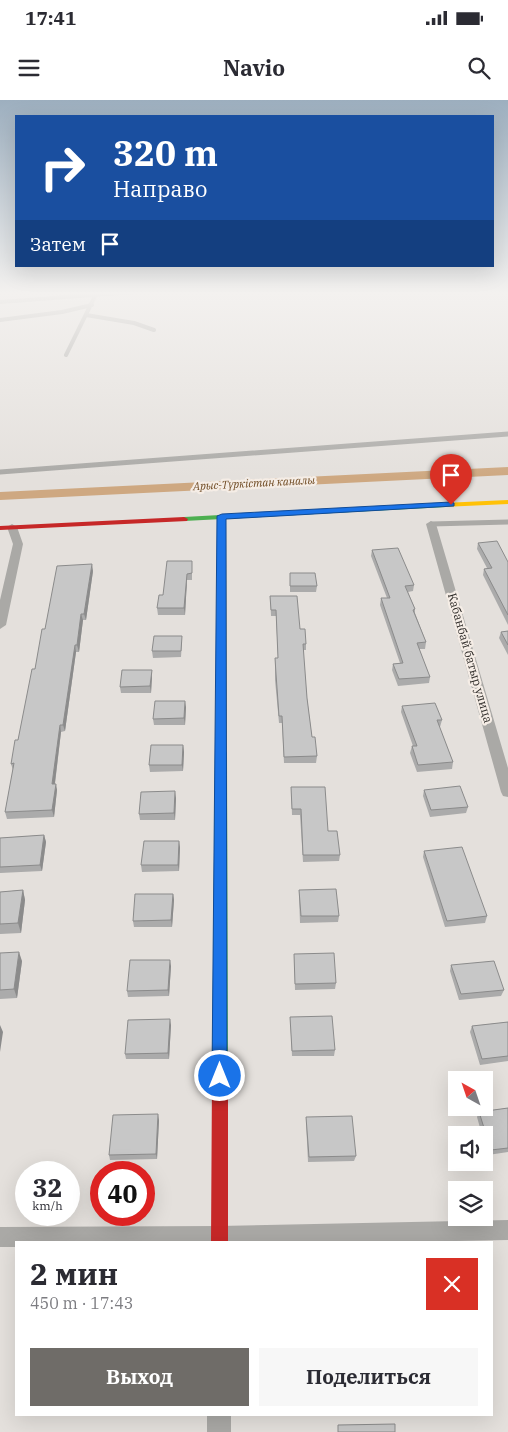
<!DOCTYPE html>
<html lang="ru">
<meta charset="utf-8">
<style>
:root{--surface:#fff;--page:#f7f7f7;--text:#2b2b33;--muted:#7c7c81;--accent:#6f6c68}
body{margin:0;font-family:"IBM Plex Serif",serif;background:var(--page);color:var(--text);height:100vh;display:flex;flex-direction:column;font-size:19px;white-space:nowrap}
*{box-sizing:border-box;margin:0}
p{font-size:16px;color:var(--muted)}
.icon{flex:none;width:28px;height:28px;fill:none;stroke:currentColor;stroke-width:2;stroke-linecap:round;stroke-linejoin:round}
.map{position:relative;flex:1;overflow:hidden}
.details{position:absolute;left:15px;top:1141px;width:478px;height:175px;display:flex;flex-direction:column;background:var(--surface);border-radius:0px;box-shadow:0 5px 20px #0002}
.details>*{flex:none}
.banner{position:absolute;left:15px;top:15px;width:479px;height:152px;border-radius:0px;box-shadow:0 5px 20px #0002;background:#1a4fa0;color:#fff;overflow:hidden}
.needle{width:32px;rotate:320deg}
.controls{position:absolute;left:448px;top:971px;display:grid;gap:10px}
.controls a{display:grid;place-items:center;width:45px;height:45px;border-radius:0px;background:var(--surface);box-shadow:0 5px 20px #0002;font-size:25px}
.speed{position:absolute;left:15px;top:1061px;display:flex;gap:10px;font-size:25px;font-weight:700;text-align:center}
.speed>*{display:grid;place-content:center;width:65px;height:65px;border-radius:50%;background:var(--surface);box-shadow:0 5px 20px #0002;line-height:1}
.speed small{font-size:12px;font-weight:400}
.speed .limit{border:8px solid #d22;background:#fff;color:#111}
.pin{position:absolute;display:grid;place-items:center;width:42px;height:42px;color:#fff;margin:-51px -21px;border-radius:50% 50% 50% 0;rotate:-45deg;box-shadow:0 0 5px #0007}
.pin .icon{rotate:45deg}
.me{position:absolute;width:55px;margin:-28px;rotate:0deg;stroke-linejoin:round;filter:drop-shadow(0 0 4px #0008)}
.turn{display:flex;align-items:center;gap:18px;height:105px;padding:0 15px;font-size:22px}
.turn .icon{width:65px;height:65px;stroke-width:2.5}
.turn b{display:block;font-size:35px;line-height:42px}
.then{display:flex;align-items:center;height:48px;padding:0 15px;background:#0003;gap:10px;font-size:19px}
.round{display:grid;place-items:center;flex:none;width:52px;height:52px;border-radius:0px;background:var(--page)}
.summary{display:flex;align-items:center;justify-content:space-between;height:85px;padding:0 15px}
h1{font-size:30px;font-weight:800;line-height:38px}
.cta{display:flex;gap:10px;margin-top:auto;padding:10px 15px}
.cta a{flex:1;height:58px;border-radius:0px;background:var(--accent);color:#fff;font-size:20px;font-weight:800;line-height:58px;text-align:center}
.cta a+a{background:var(--page);color:var(--text)}
.status{display:flex;justify-content:space-between;align-items:center;height:35px;padding:0 25px;background:var(--surface);direction:ltr}
.status svg{height:14px;fill:currentColor}
header{display:flex;justify-content:space-between;align-items:center;height:65px;padding:0 15px;background:var(--surface);font-size:22px;font-weight:800}
.map>svg:first-child{display:block}
.lines{fill:none;stroke-linecap:round;stroke-linejoin:round}
.canal{fill:#cea881;fill-rule:evenodd}
.lane-far1{stroke:#aaa9a6;stroke-width:4}
.lane{stroke:#aaa9a6;stroke-width:5}
.street{fill:#aaa9a6;fill-rule:evenodd}
.fast{fill:#4caf50;fill-rule:evenodd}
.slow{fill:#ffc107;fill-rule:evenodd}
.jam{fill:#c62828;fill-rule:evenodd}
.wall{fill:#ababab}
.shaded-wall{fill:#8b8b8b}
.building{fill:#c7c7c7;stroke:#8b8b8b}
.route{fill:#1a73e8;stroke:#114b97}
.labels{text-anchor:middle;stroke-width:4.5;stroke-linejoin:round;paint-order:stroke}
.far-water-label{font-size:11px;font-style:italic;fill:#6e4921;stroke:#f5ede6}
.street-label{font-size:12px;fill:#302d2a;stroke:#f5ede6}
</style>
<div class="status"><b>17:41</b><svg viewBox="0 0 49 12"><path d="M0 12V9h3v3zM5 12V6h3v6zM10 12V3h3v9zM15 12V0h3v12zM26 1h20v11H26zM47 4h2v5h-2z"/></svg></div>
<header><svg class="icon" aria-label="menu" viewBox="0 0 24 24"><path d="M4 6h16M4 12h16M4 18h16"/></svg>Navio<svg class="icon" aria-label="search" viewBox="0 0 24 24"><circle cx="10" cy="10" r="6"/><path d="M15 15l6 6"/></svg></header>
<div class="map">
<svg width="508" height="1332" viewBox="0 0 508 1332">
<rect width="100%" height="100%" fill="#e4e0dc"/>
<g class="lines">
<!-- canal -->
<path class="canal" d="M508,367V375L0,400V392Z"/>
<!-- lane-far1 -->
<path class="lane-far1" d="M0,202L132,192
M86,215L134,223L154,230
M0,220L62,212L92,205
M66,255L97,192"/>
<!-- lane -->
<path class="lane" d="M0,372L508,334
M431,424L508,422"/>
<!-- street -->
<path class="street" d="M431,421L436,424L508,668V697L503,696L501,692L426,424Z
M12,424L17,427L23,444L6,525L0,529V500L13,444L7,427Z
M508,1120V1140L405,1142H16V1147H0V1127L219,1126Z
M207,1315H231V1332H207Z"/>
<!-- fast -->
<path class="fast" d="M443,403H446V407L184,421L180,419L184,417Z
M221,648L227,652L228,978L225,983L220,985L215,983L212,978L215,652Z"/>
<!-- slow -->
<path class="slow" d="M508,400V404L443,407L439,405L443,403Z
M219,415L226,417L227,652L221,656L215,652Z"/>
<!-- jam -->
<path class="jam" d="M184,417L188,419L187,421L0,430V426Z
M220,971L225,973L228,978V1142H211L212,978L215,973Z"/>
</g>
<!-- wall -->
<path class="wall" d="M478,443L508,462V525L483,475L484,469L487,468L477,449Z
M372,450L414,485L413,491L408,492L415,509V513L426,542L425,549H419L430,577L429,583L398,586L392,570L393,564L400,563L380,505L381,498H387L371,456Z
M192,461V480H187L185,515H158L157,508L163,495Z
M93,471L86,520H83L79,552H76L65,631L61,632L55,684L57,690L54,717L7,719L5,712L13,670L11,664L18,640L45,529Z
M290,473L317,486L316,492H290Z
M270,496L300,529L306,544V550H303L307,598L312,637L317,656L316,663H284L282,623H279L275,580V558H278L276,516H271Z
M508,531V555L499,538L501,532Z
M182,542L181,557L153,558L152,551Z
M152,576L151,593H121L120,587Z
M402,606L442,620L440,627H439L453,662L452,669L417,672L410,653L412,646H413L401,612Z
M186,607L185,625H154L153,619Z
M183,645L184,652L183,671L150,672L149,665Z
M291,687L328,731L340,755L339,761L303,762L300,715H292Z
M424,690L468,707L466,713L430,717L423,696Z
M176,698L175,720H140L139,714Z
M44,735L46,742L42,771L0,773V738Z
M180,747L179,771L142,772L141,765Z
M424,751L487,816L485,823L445,827L423,757Z
M23,790L25,800L21,833L0,834V792Z
M299,790L339,816L338,822L300,823L299,796Z
M173,794L174,800L172,827H134L133,821Z
M0,853L22,861L17,898L0,899Z
M294,854L336,883L335,889L295,890Z
M451,865L504,890L501,896L459,900L450,871Z
M171,866L169,896L128,897L127,891Z
M290,917L335,950L334,956H292Z
M508,922V961L480,965L470,932L472,926Z
M171,925L169,959H126L125,954Z
M508,1008V1052L488,1055L484,1040V1035H482L477,1017L479,1012Z
M306,1017L356,1056L354,1061L308,1062L306,1022Z
M159,1020L157,1059L110,1060L109,1055Z"/>
<!-- shaded-wall -->
<path class="shaded-wall" d="M92,464L93,471L86,520L84,514Z
M187,474V480L185,515L184,508Z
M81,514L83,520L79,552L77,545Z
M75,545L76,552L65,631L63,625Z
M152,570V576L151,593L150,586Z
M185,601L186,607L185,625L184,618Z
M60,625L61,632L54,690L52,684Z
M183,645L184,652L183,671L182,665Z
M56,684L57,690L54,717L52,710Z
M175,691L176,698L175,720L174,713Z
M44,735L46,742L42,771L40,765Z
M179,741L180,747L179,771L178,765Z
M23,790L25,800L21,833L18,823Z
M173,794L174,800L172,827L171,820Z
M19,852L22,861L17,898L14,889Z
M170,860L171,866L169,896L168,890Z
M170,919L171,925L169,959L168,953Z
M0,925L3,932L0,952Z
M158,1014L159,1020L157,1059L156,1054Z"/>
<!-- building -->
<path class="building" d="M497,441L508,462V515L484,469L492,468L478,443Z
M398,448L414,485L405,486L415,509L413,510L426,542L417,543L430,577L399,579L393,564L403,563L381,498H390L372,450Z
M167,461H192V473L187,474L184,508H157L159,495H163Z
M92,464L84,514H81L77,545H75L63,625H60L52,684H56L52,710L5,712L14,663L11,664L15,640H18L32,569H35L42,529H45L57,466Z
M290,473H315L317,486H290Z
M270,496H297L300,529H305L306,544H303L307,598L312,637H315L317,656L284,657L282,616H279L276,574L275,558H278L276,510H271Z
M508,531V545L501,532Z
M154,536H182L181,551H152Z
M122,570H152L150,586L120,587Z
M155,601H185L184,618L153,619Z
M435,603L442,620H437L453,662L418,665L412,646H417L402,606Z
M151,645H183L182,665H149Z
M460,686L468,707L431,710L424,690Z
M291,687H325L328,731H337L340,755H303L301,709H292Z
M175,691L174,713L139,714L141,692Z
M44,735L40,765L0,767V738Z
M144,741H179L178,765H141Z
M462,747L487,816L447,821L424,751Z
M336,789L339,816H301L299,790Z
M23,790L18,823L0,824V792Z
M135,794H173L171,820L133,821Z
M19,852L14,889L0,890V853Z
M334,853L336,883L295,884L294,854Z
M130,860H170L168,890L127,891Z
M494,861L504,890L461,894L451,865Z
M332,916L335,950L292,951L290,917Z
M170,919L168,953L125,954L128,920Z
M508,922V956L482,959L472,926Z
M508,1008V1048L491,1050L479,1012Z
M158,1014L156,1054L109,1055L113,1015Z
M352,1016L356,1056L309,1057L306,1017Z
M395,1324V1332H338V1325Z"/>
<!-- sky -->
<linearGradient id="sky" x2="0" y2="1"><stop stop-color="#9dafbf"/><stop offset="0.51" stop-color="#f3f1ef"/><stop offset="1" stop-color="#f3f1ef" stop-opacity="0"/></linearGradient>
<rect width="508" height="378" fill="url(#sky)"/>
<!-- route -->
<path class="route" d="M451,402L454,403V406L226,419L227,976L225,981L220,983L214,981L212,976L217,416L222,414Z"/>
<g class="labels">
<!-- far-water labels -->
<g class="far-water-label">
<text transform="translate(254 383) rotate(-3)" y="4">Арыс-Түркістан каналы</text>
</g>
<!-- street labels -->
<g class="street-label">
<text transform="translate(470 558) rotate(74)" y="4">Кабанбай батыр улица</text>
</g>
</g>
</svg>
<div class="controls">
<a><svg class="needle" viewBox="-14 -14 28 28"><path d="M0-13l5 13h-10z" fill="#e53935"/><path d="M0 13l5-13h-10z" fill="#7c7c81"/></svg></a>
<a><svg class="icon" aria-label="sound" viewBox="0 0 24 24"><path d="M4 9h4l5-4v14l-5-4H4zM17 9q2 3 0 6"/></svg></a>
<a><svg class="icon" aria-label="layers" viewBox="0 0 24 24"><path d="M12 4l9 5-9 5-9-5zM3 14l9 5 9-5"/></svg></a>
</div>
<div class="speed"><div>32<small>km/h</small></div><div class="limit">40</div></div>
<div class="pin" style="left:451px;top:405px;background:#d93025"><svg class="icon" aria-label="arrive" viewBox="0 0 24 24"><path d="M6 21V4h12l-3 4 3 4H6"/></svg></div>
<svg class="me" style="left:220px;top:976px" viewBox="-20 -20 40 40"><circle r="17" fill="#1a73e8" stroke="#fff" stroke-width="3"/><path d="M0-11L8 9 0 5-8 9z" fill="#fff"/></svg>
<div class="banner">
<div class="turn"><svg class="icon" aria-label="right" viewBox="0 0 24 24"><path d="M7 20v-9h11M14 6l5 5-5 5"/></svg><div><b>320 m</b>Направо</div></div>
<div class="then">Затем<svg class="icon" aria-label="arrive" viewBox="0 0 24 24"><path d="M6 21V4h12l-3 4 3 4H6"/></svg></div>
</div>
<section class="details">
<div class="summary"><div><h1>2 мин</h1><p>450 m · 17:43</p></div><a class="round" style="background:#d93025;color:#fff"><svg class="icon" aria-label="close" viewBox="0 0 24 24"><path d="M6 6l12 12M18 6L6 18"/></svg></a></div>
<div class="cta"><a>Выход</a><a>Поделиться</a></div>
</section>
</div>
